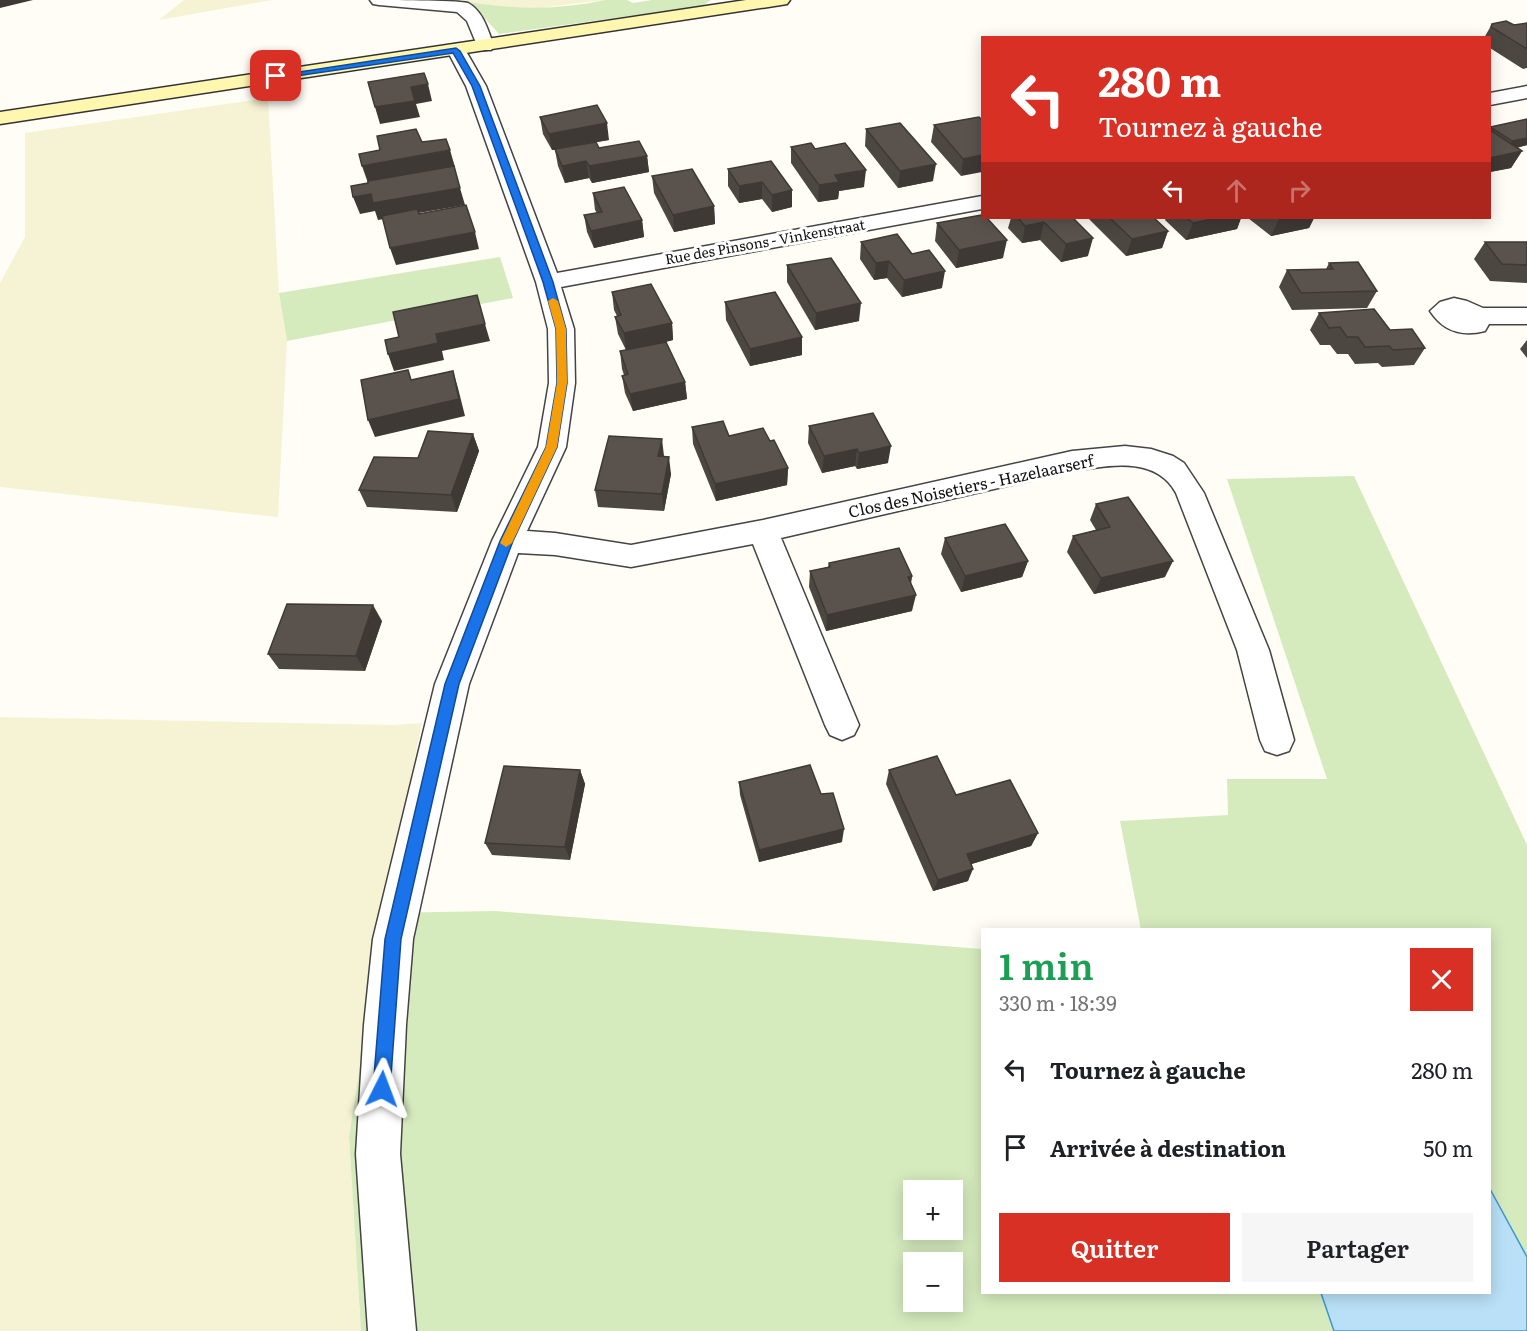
<!DOCTYPE html>
<html lang="fr">
<meta charset="utf-8">
<style>
:root{--surface:#fff;--page:#f6f6f6;--text:#202124;--muted:#757577;--accent:#d93025}
body{margin:0;font-family:Literata,serif;background:var(--page);color:var(--text);height:100vh;display:flex;flex-direction:column;font-size:22px;white-space:nowrap}
*{box-sizing:border-box;margin:0}
p{font-size:20px;color:var(--muted)}
.icon{flex:none;width:33px;height:33px;fill:none;stroke:currentColor;stroke-width:2;stroke-linecap:round;stroke-linejoin:round}
.map{position:relative;flex:1;overflow:hidden}
.sheet{position:absolute;left:981px;top:928px;width:510px;height:366px;display:flex;flex-direction:column;background:var(--surface);border-radius:0px;box-shadow:0 3px 15px #0003}
.sheet>*{flex:none}
.guide{position:absolute;left:981px;top:36px;width:510px;height:183px;border-radius:0px;box-shadow:0 3px 15px #0003;background:#d93025;color:#fff;overflow:hidden}
.controls{position:absolute;left:903px;top:1180px;display:grid;gap:12px}
.controls a{display:grid;place-items:center;width:60px;height:60px;border-radius:0px;background:var(--surface);box-shadow:0 3px 15px #0003;font-size:30px}
.pin{position:absolute;display:grid;place-items:center;width:51px;height:51px;color:#fff;margin:-26px;border-radius:12px;box-shadow:0 3px 9px #0006}
.me{position:absolute;width:66px;margin:-33px;rotate:3deg;stroke-linejoin:round;filter:drop-shadow(0 0 4px #0008)}
.turn{display:flex;align-items:center;gap:21px;height:126px;padding:0 18px;font-size:27px}
.turn .icon{width:78px;height:78px;stroke-width:2.5}
.turn b{display:block;font-size:42px;line-height:51px}
.lanes{display:flex;align-items:center;height:57px;padding:0 18px;background:#0003;justify-content:center;gap:30px;direction:ltr}
.lanes .off{opacity:.35}
.round{display:grid;place-items:center;flex:none;width:63px;height:63px;border-radius:0px;background:var(--page)}
.summary{display:flex;align-items:center;justify-content:space-between;height:102px;padding:0 18px}
h1{font-size:36px;font-weight:600;line-height:45px;color:#1e9e55}
.primary-button{display:flex;gap:12px;margin-top:auto;padding:12px 18px}
.primary-button a{flex:1;height:69px;border-radius:0px;background:var(--accent);color:#fff;font-size:24px;font-weight:600;line-height:69px;text-align:center}
.primary-button a+a{background:var(--page);color:var(--text)}
ul{padding:0;list-style:none}
li{display:flex;align-items:center;gap:18px;height:78px;padding:0 18px}
li div{flex:1}
li b{display:block;font-size:22px}
li em{font-style:normal}
.map>svg:first-child{display:block}
.farmland{fill:#f6f3d4}
.green{fill:#d5ebbd;fill-rule:evenodd}
.water{fill:#b9e0f7;stroke:#3f96cf;stroke-width:1.5}
.lines{fill:none;stroke-linecap:round;stroke-linejoin:round}
.minor-casing{stroke:#444;stroke-width:3}
.secondary-casing{stroke:#333;stroke-width:3}
.minor{fill:#fff;fill-rule:evenodd}
.secondary{fill:#fff6b0;fill-rule:evenodd}
.wall{fill:#4d4742}
.shaded-wall{fill:#3f3936}
.building{fill:#5a524d;stroke:#3f3936;stroke-width:1.5}
.route{fill:#1a73e8;stroke:#114b97;stroke-width:1.5}
.slow{fill:#f59e0b}
.labels{text-anchor:middle;stroke-width:6;stroke-linejoin:round;paint-order:stroke}
.far-street-label{font-size:14px;fill:#111;stroke:#fff}
.street-label{font-size:16px;fill:#111;stroke:#fff}
</style>
<div class="map">
<svg width="1527" height="1331" viewBox="0 0 1527 1331">
<rect width="100%" height="100%" fill="#fffdf5"/>
<!-- farmland -->
<path class="farmland" d="M184,0H272L159,20Z
M434,0H605L539,8H504L470,2Z
M268,98L279,293L287,341L278,517L0,487V283L25,237V133Z
M0,717L393,725L422,723L383,913L349,1137L361,1331H0Z"/>
<!-- green -->
<path class="green" d="M605,0H627L633,3L652,0H711L702,6L499,34L470,2C515,10 560,10 605,0Z
M500,257L513,298L287,341L279,293Z
M1354,476L1527,845V1331H361L349,1137L383,913L495,911L982,949V1293H1490V930H1141L1120,821L1228,815L1227,779H1327L1227,479ZM914,1191H952V1230H914ZM914,1263H952V1302H914Z"/>
<!-- water -->
<path class="water" d="M1490,1189L1527,1257V1331H1334L1321,1293H1490Z"/>
<g class="lines">
<!-- minor casing -->
<g class="minor-casing">
<path id="minor" d="M370,0C390,0 453,0 468,3C484,12 488,31 494,46L491,50H479L467,21L457,12L379,5L373,4Z
M456,44L463,46L486,86L557,273L982,196V209L561,287L574,329L575,383L566,447L527,531L555,533L631,545L763,520L1072,451L1125,446L1151,449L1173,456L1184,463L1204,493L1269,650L1294,740L1289,751L1277,755L1265,751L1260,740L1237,650L1176,493C1155,455 1108,466 1072,471L781,538L859,725L854,735L842,740L830,735L825,725L753,544L631,567L555,555L518,553L469,684L413,939L406,1025L400,1154L416,1331H368L356,1154L364,1025L373,939L435,684L492,541L538,447L549,383L548,329L536,282L466,86L447,50L449,46Z
M1527,86V98L1490,105V93Z
M1454,298L1467,301L1483,308H1527V324H1489L1485,331C1461,337 1443,331 1430,311L1440,302Z"/>
</g>
<!-- secondary casing -->
<g class="secondary-casing">
<path id="secondary" d="M746,0H790L787,4L781,5L0,124V112Z"/>
</g>
<!-- minor -->
<use href="#minor" class="minor"/>
<!-- secondary -->
<use href="#secondary" class="secondary"/>
</g>
<!-- wall -->
<path class="wall" d="M1527,23V68L1523,69L1490,48V38H1484L1492,24L1514,25Z
M540,117L609,140L596,142L599,148L647,156L649,172L592,183L589,178L565,183L558,166L555,150H552L543,134Z
M979,117L961,176L931,142L934,125Z
M1527,119V145L1517,148L1522,151L1511,168L1490,172V127Z
M866,129L933,181L898,188L865,146Z
M791,147L815,149L864,187L839,191L838,199L818,202L791,163Z
M728,169L792,190V207L772,212L762,199L739,203L728,186Z
M652,176L714,206L715,224L674,232L654,193Z
M593,193L642,220L644,237L594,248L587,232L584,215L597,213L595,210Z
M1011,218H1073L1088,256L1061,262L1040,240L1022,243L1008,228Z
M1088,218H1154L1168,231L1162,248L1126,256Z
M1166,218H1241L1237,229L1186,240L1165,220Z
M1248,218H1314L1309,228L1271,236Z
M937,223L1003,258L956,268L935,241Z
M861,242L912,254L942,288L902,297L887,278L874,280L860,259Z
M1485,242H1527V283L1490,281L1474,259Z
M1329,263L1377,291L1367,308L1292,310L1279,287L1287,270L1326,269Z
M787,265L859,321L815,330L787,282Z
M612,292L672,323L673,340L662,343L685,382L687,399L633,411L625,393L622,376L624,375L622,369L620,351L626,350L618,334L615,317L617,316L614,310Z
M725,302L802,337V355L750,366L726,320Z
M1319,313L1390,330L1425,348L1414,365L1382,367L1378,363L1355,364L1348,354H1337L1330,345H1320L1310,330Z
M1527,340V358L1520,349Z
M809,426L888,463L857,469L855,466L822,473L808,443Z
M692,427L729,436L770,441L788,468L787,485L716,501L693,444Z
M473,434L479,451L457,512L367,507L359,490L418,458Z
M664,457L671,474L664,511L598,507L595,490Z
M1096,504L1165,577L1094,594L1067,552L1073,536L1096,530L1090,520Z
M945,538L1028,561L1022,577L961,592L941,554Z
M829,563L912,576L911,584L912,611L826,631L809,587L810,571L828,567Z
M382,621L365,671L279,669L268,654Z
M580,770L585,784L570,860L492,855L485,843Z
M889,770L956,795L1038,833L1031,846L971,864L968,881L933,891L886,784Z
M739,782L821,794L842,842L759,862L740,795Z"/>
<!-- shaded-wall -->
<path class="shaded-wall" d="M0,0H33L0,8Z
M428,84L432,101L416,104L420,117L380,124L375,107L411,87Z
M607,123L609,140L552,150L549,134Z
M1527,138V145L1507,150L1512,141Z
M450,150L455,167L368,183L362,166Z
M1522,151L1511,168L1490,172V158Z
M982,155V172L961,176L963,159Z
M647,156L649,172L592,183L589,166Z
M586,161L589,178L565,183L562,166Z
M936,164L933,181L898,188L900,171Z
M866,170L864,187L839,191L838,199L818,202L819,185L835,175Z
M762,182V199L739,203V186Z
M460,188L465,205L378,220L375,211L360,214L353,197L371,194Z
M792,190V207L772,212V195Z
M714,206L715,224L674,232L673,215Z
M1216,218H1241L1237,229L1186,240L1193,223Z
M1287,218H1314L1309,228L1271,236L1279,219Z
M642,220L644,237L594,248L591,231Z
M1044,222L1040,240L1022,243L1025,226Z
M1168,231L1162,248L1126,256L1132,239Z
M475,232L479,249L396,265L390,248Z
M1093,238L1088,256L1061,262L1066,244Z
M1007,240L1003,258L956,268L959,250Z
M889,261L887,278L874,280L876,263Z
M945,271L942,288L902,297L904,280Z
M861,303L859,321L815,330L816,313Z
M672,323L673,340L626,351L624,333Z
M485,324L490,341L442,351L444,360L394,371L388,354L436,334Z
M802,337V355L750,366V349Z
M453,371L458,388L465,416L375,437L368,420Z
M685,382L687,399L633,411L630,394Z
M473,434L479,451L457,512L451,495Z
M662,439L664,456L660,473L658,456Z
M891,446L888,463L857,469L859,453Z
M857,449L855,466L822,473L824,456Z
M669,457L671,474L664,511L662,494Z
M788,468L787,485L716,501L715,484Z
M1028,561L1022,577L961,592L965,576Z
M1173,561L1165,577L1094,594L1101,578Z
M912,576L909,592L908,577Z
M916,595L912,611L826,631L827,615Z
M373,605L382,621L365,671L356,656Z
M580,770L585,784L570,860L565,847Z
M844,829L842,842L759,862V850Z
M1038,833L1031,846L962,867L967,854Z
M973,869L968,881L933,891L938,880Z"/>
<!-- building -->
<path class="building" d="M1506,21L1514,25L1527,23V49L1491,27L1492,24Z
M424,73L428,84L411,87L415,101L375,107L368,82Z
M597,105L607,123L549,134L540,117Z
M979,117L982,120V155L963,159L934,125Z
M1527,119V138L1512,141L1490,127Z
M900,123L936,164L900,171L866,129Z
M416,129L422,142L446,139L450,150L362,166L359,154L380,150L377,136Z
M1490,130L1522,151L1490,158Z
M639,141L647,156L589,166L586,161L562,166L555,149L596,142L599,148Z
M811,143L815,149L845,143L866,170L835,175L839,182L819,185L791,147Z
M771,161L792,190L772,195L762,182L739,186L728,169Z
M454,166L460,188L373,203L371,194L353,197L351,186L368,183V181Z
M692,169L714,206L673,215L652,176Z
M624,187L642,220L591,231L584,215L602,212L593,193Z
M466,205L475,232L390,248L382,216L417,209L419,214Z
M982,215V218H987L1007,240L959,250L937,223Z
M1018,218H1073L1093,238L1066,244L1044,222L1025,226Z
M1110,218H1154L1168,231L1132,239Z
M1187,218H1216L1193,223Z
M897,234L912,254L929,250L945,271L904,280L889,261L876,263L861,242Z
M1485,242H1527V265L1502,264Z
M831,258L861,303L816,313L787,265Z
M1358,262L1377,291L1301,293L1287,270L1333,269L1329,263Z
M651,284L672,323L624,333L615,317L621,315L612,292Z
M775,292L802,337L750,349L725,302Z
M477,295L485,324L436,334L438,343L388,354L385,340L399,337L393,312Z
M1374,309L1390,330L1412,329L1425,348L1393,350L1389,346L1365,347L1358,337H1347L1340,327L1329,328L1319,313Z
M666,342L685,382L630,394L622,376L628,374L620,351Z
M408,370L411,380L453,371L459,399L368,420L361,380Z
M873,413L891,446L859,453L857,449L824,456L809,426Z
M723,421L729,436L763,428L770,441L774,440L788,468L715,484L692,427Z
M428,431L473,434L451,495L359,490L374,457L418,458Z
M609,436L662,439L658,456L669,457L662,494L595,490Z
M1128,497L1173,561L1101,578L1073,536L1110,527L1096,504Z
M1005,524L1028,561L965,576L945,538Z
M899,548L912,576L908,577L916,595L827,615L810,571L830,567L829,563Z
M287,604L373,605L356,656L268,654Z
M937,756L956,795L1010,780L1038,833L967,854L973,869L938,880L889,770Z
M810,765L821,794L833,793L844,829L759,850L739,782Z
M504,766L580,770L565,847L485,843Z"/>
<!-- route -->
<path class="route" d="M456,48L460,51L480,86L553,282L566,329L567,383L557,447L513,541L459,684L401,939L390,1089L388,1096L382,1098L375,1096L373,1089L385,939L445,684L500,541L546,447L557,383L556,329L543,282L472,86L453,53L276,79L273,76Z"/>
<!-- slow -->
<path class="slow" d="M553,298L558,301L566,329L567,383L557,447L512,543L506,547L500,543L546,447L557,383L556,329L548,301Z"/>
<g class="labels">
<!-- far-street labels -->
<g class="far-street-label">
<text transform="translate(765 242) rotate(-10)" y="5">Rue des Pinsons - Vinkenstraat</text>
</g>
<!-- street labels -->
<g class="street-label">
<text transform="translate(971 486) rotate(-12)" y="6">Clos des Noisetiers - Hazelaarserf</text>
</g>
</g>
</svg>
<div class="controls">
<a>+</a>
<a>−</a>
</div>
<div class="pin" style="left:276px;top:76px;background:#d93025"><svg class="icon" aria-label="arrive" viewBox="0 0 24 24"><path d="M6 21V4h12l-3 4 3 4H6"/></svg></div>
<svg class="me" style="left:382px;top:1089px" viewBox="-20 -20 40 40"><path d="M0-17L14 15 0 8-14 15z" fill="#1a73e8" stroke="#fff" stroke-width="4"/></svg>
<div class="guide">
<div class="turn"><svg class="icon" aria-label="left" viewBox="0 0 24 24"><path d="M17 20v-9H6M10 6l-5 5 5 5"/></svg><div><b>280 m</b>Tournez à gauche</div></div>
<div class="lanes"><svg class="icon" aria-label="left" viewBox="0 0 24 24"><path d="M17 20v-9H6M10 6l-5 5 5 5"/></svg><svg class="icon off" aria-label="ahead" viewBox="0 0 24 24"><path d="M12 20V5M6 11l6-6 6 6"/></svg><svg class="icon off" aria-label="right" viewBox="0 0 24 24"><path d="M7 20v-9h11M14 6l5 5-5 5"/></svg></div>
</div>
<section class="sheet">
<div class="summary"><div><h1>1 min</h1><p>330 m · 18:39</p></div><a class="round" style="background:#d93025;color:#fff"><svg class="icon" aria-label="close" viewBox="0 0 24 24"><path d="M6 6l12 12M18 6L6 18"/></svg></a></div>
<ul>
<li><svg class="icon" aria-label="left" viewBox="0 0 24 24"><path d="M17 20v-9H6M10 6l-5 5 5 5"/></svg><div><b>Tournez à gauche</b></div><em>280 m</em></li>
<li><svg class="icon" aria-label="arrive" viewBox="0 0 24 24"><path d="M6 21V4h12l-3 4 3 4H6"/></svg><div><b>Arrivée à destination</b></div><em>50 m</em></li>
</ul>
<div class="primary-button"><a>Quitter</a><a>Partager</a></div>
</section>
</div>
